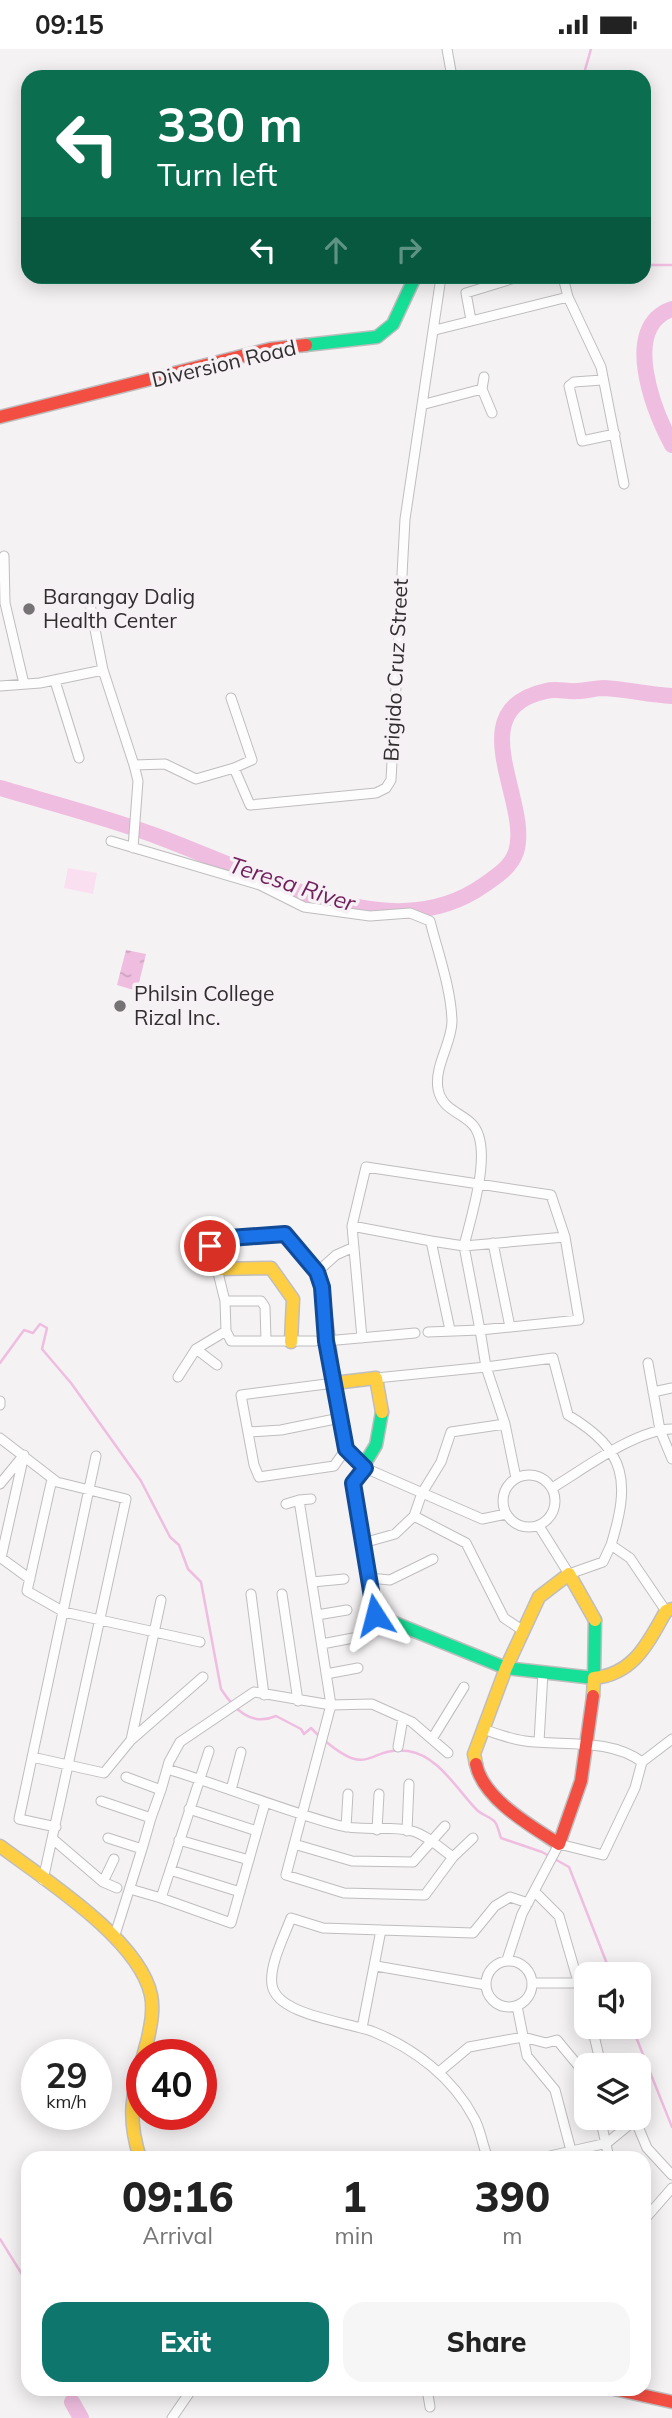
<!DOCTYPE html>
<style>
:root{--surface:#fff;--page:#f6f6f6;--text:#222;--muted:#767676;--accent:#0f766e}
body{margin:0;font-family:Mulish,sans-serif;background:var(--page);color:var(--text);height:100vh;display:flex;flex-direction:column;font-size:26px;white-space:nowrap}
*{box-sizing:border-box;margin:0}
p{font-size:23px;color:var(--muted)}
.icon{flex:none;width:38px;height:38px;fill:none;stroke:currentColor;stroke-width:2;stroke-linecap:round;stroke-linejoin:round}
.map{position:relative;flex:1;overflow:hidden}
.details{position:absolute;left:21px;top:2102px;width:630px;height:245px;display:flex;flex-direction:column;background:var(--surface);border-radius:21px;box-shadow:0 4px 18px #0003}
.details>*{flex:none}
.guide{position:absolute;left:21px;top:21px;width:630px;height:214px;border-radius:21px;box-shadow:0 4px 18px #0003;background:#0b6e4f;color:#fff;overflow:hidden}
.fabs{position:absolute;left:574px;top:1913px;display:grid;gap:14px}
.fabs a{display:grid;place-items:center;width:77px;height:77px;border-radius:14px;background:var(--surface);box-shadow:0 4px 18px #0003;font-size:35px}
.speed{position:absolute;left:21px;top:1990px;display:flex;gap:14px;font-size:35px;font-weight:700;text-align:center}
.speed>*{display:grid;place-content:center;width:91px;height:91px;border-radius:50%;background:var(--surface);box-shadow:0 4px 18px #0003;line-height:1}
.speed small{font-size:18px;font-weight:400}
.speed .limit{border:10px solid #d22;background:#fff;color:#111}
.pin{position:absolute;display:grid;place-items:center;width:60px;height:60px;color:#fff;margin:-30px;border:4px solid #fff;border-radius:50%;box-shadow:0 2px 7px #0007}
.me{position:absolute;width:77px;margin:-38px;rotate:351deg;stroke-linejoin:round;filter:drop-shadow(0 0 5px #0008)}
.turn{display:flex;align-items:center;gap:24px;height:147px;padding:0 21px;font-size:32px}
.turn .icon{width:91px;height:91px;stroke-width:2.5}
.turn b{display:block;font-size:49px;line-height:60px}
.lanes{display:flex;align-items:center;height:66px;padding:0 21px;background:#0003;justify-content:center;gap:35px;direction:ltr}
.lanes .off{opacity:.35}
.eta{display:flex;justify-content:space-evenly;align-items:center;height:119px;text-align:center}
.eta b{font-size:42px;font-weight:800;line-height:49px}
.cta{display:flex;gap:14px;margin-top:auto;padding:14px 21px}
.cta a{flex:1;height:80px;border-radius:21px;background:var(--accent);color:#fff;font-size:28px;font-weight:800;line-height:80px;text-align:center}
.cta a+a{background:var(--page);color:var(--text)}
.status{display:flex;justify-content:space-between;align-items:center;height:49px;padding:0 35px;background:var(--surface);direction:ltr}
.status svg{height:19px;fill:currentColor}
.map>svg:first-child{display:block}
.grass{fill:#fadff1}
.water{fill:url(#water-ripples)}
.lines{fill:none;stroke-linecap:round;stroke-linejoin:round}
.stream{stroke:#efbddf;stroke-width:2.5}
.river{stroke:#efbddf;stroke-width:16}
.street-casing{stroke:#bfbdbe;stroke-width:11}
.fast-casing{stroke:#bfbdbe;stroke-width:15}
.slow-casing{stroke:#bfbdbe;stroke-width:15}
.jam-casing{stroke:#bfbdbe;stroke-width:15}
.street{stroke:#fefdfd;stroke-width:9}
.fast{stroke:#16e098;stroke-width:12}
.slow{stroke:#ffcf43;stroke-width:12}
.jam{stroke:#f24e42;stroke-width:12}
.route-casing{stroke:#114b97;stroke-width:18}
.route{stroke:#1a73e8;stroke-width:12}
.poi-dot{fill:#757374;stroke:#f6f1f4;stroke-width:2.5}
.labels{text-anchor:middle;stroke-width:7;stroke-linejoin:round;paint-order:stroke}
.street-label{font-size:21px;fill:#302e2f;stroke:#f6f1f4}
.poi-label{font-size:21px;fill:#302e2f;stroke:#f6f1f4;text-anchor:start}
.water-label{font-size:23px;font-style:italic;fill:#701f5c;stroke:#f6f1f4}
</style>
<div class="status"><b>09:15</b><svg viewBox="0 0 49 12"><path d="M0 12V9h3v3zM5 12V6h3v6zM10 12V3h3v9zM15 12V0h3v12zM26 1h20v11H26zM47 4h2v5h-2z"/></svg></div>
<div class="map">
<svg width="672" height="2369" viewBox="0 0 672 2369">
<defs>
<pattern id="water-ripples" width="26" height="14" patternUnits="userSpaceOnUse" patternTransform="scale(1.75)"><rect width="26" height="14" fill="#efbddf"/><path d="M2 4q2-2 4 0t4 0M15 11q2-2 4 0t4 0" fill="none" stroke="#cda3c0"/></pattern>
</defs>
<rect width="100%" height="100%" fill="#f5f2f4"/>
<!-- grass -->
<path class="grass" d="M68,819L97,824L93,845L64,839Z"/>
<!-- water -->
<path class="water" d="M126,901L146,905L137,942L117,936Z"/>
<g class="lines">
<!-- stream -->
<path class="stream" d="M583,28L591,0
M644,216H672
M0,1314L24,1281L33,1284L40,1275L47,1279L42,1300L71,1334L141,1432L170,1488L179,1496L188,1520L201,1533L221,1640C234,1660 251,1678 276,1667L301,1680L304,1685L311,1679L319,1687
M324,1691C371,1731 367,1697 408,1702C438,1706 458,1742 477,1761C482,1766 491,1768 495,1773C498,1777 499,1784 501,1789L542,1803L569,1818L611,1925
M632,1978L672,2078
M0,2190L28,2235
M70,2340L72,2353"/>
<!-- river -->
<path class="river" d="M672,260C620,278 654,362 672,396
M0,739C54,755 109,769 162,789C231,815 332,865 404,862C433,861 460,853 484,836C497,827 511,818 516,803C532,753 458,661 546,642C557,639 566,643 577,642C586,642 595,639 604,639C626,640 649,646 672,647
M72,2353L81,2369"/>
<!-- street casing -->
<g class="street-casing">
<path id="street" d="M447,0L452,28
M563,228L568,248L601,318L624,435
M471,271L466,244L518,228
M435,281L568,248
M484,328L482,340L492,364
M602,331L574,333L569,337L582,392L615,385
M425,355L482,340
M4,507L5,554L24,635
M89,550L103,621
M55,632L79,709
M0,637L40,634L103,621L134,716L165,715L196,730L234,719L250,756L376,744L386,739L391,731L405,470L441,228
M231,649L252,711L234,719
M111,792L260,836L304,858L370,867L410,864L430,872C438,904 451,939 452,972C452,994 434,1017 438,1040C442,1060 458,1062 471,1074C495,1096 471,1167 464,1197L565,1188L551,1146L366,1118L352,1177
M133,799L138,732L134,716
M431,1192L464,1197L480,1281L579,1271L565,1188
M493,1194L510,1278
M217,1220L225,1252
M317,1223L336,1206L354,1198
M362,1289L352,1177L431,1192L450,1281
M266,1291L265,1258L261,1252H225L226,1282L231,1292H315
M326,1292L415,1284
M196,1300L217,1316
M648,1314L660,1381L672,1410
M178,1328L196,1300L226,1282
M376,1329L486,1318L480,1281L428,1283
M334,1334L346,1400L334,1417L259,1428L254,1416L241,1346Z
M653,1343L672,1339
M0,1352V1356
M248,1383L281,1381L340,1369
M0,1389L57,1433L126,1450L43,1831
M346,1400L365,1419L482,1470L506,1465
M24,1406L1,1509L30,1530
M503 1452a26 26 0 1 1 52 0a26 26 0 1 1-52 0Z
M516,1429L505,1375L486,1318L553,1309L568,1366C628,1402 630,1434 611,1496L630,1509L666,1562
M52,1430L27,1542L64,1563L200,1593
M0,1435L23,1407
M552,1439C584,1420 635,1381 672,1380
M299,1451L311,1450
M414,1467L466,1494L504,1569L522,1581
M539,1477L569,1525L603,1513L611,1496
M363,1494L395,1485L414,1467L422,1444L441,1413L451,1383L505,1375
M369,1529L390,1531L433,1510
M312,1533L344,1530
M251,1545L264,1646
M282,1545L298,1652
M317,1566L347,1561
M322,1595L353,1589
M326,1625L358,1619
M483,1680C497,1685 510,1690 525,1692C563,1697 610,1689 642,1713
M432,1690L464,1638
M131,1691L161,1551
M539,1693L543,1623
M398,1698L403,1669
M209,1702L161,1849L231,1874L265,1754
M32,1708L104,1724L131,1691L203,1628
M167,1720C224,1737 279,1760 337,1776C362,1783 388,1776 412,1782C427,1786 441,1800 453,1808L425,1846L344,1844L286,1826L331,1656L299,1451L286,1455
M126,1728L161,1741L169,1713L180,1693L254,1643L331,1656L372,1655L412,1673L448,1704
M231,1741L241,1703
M101,1752L151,1769L142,1800L108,1789
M189,1760L257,1782
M151,1769L161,1741
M56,1778L19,1770L96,1407
M346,1778L348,1745
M377,1781L379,1745
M407,1782L409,1735
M54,1791L103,1833L117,1839
M179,1791L249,1811
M294,1795L352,1812L413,1813L445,1777
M453,1808L473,1789
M170,1821L240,1843
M103,1833L114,1810
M130,1840L161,1849
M535,1843L559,1867L586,1960
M381,1881L473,1884L495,1857L510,1848L528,1854
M114,1889L142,1800
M507,1911L522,1865L559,1795L603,1806L635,1739L642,1713L672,1690
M486 1935a23 23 0 1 1 46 0a23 23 0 1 1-46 0Z
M376,1917L486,1936
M533,1934H578
M517,1957L527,2007L555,2041L573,2109
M592,1978L601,2016
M362,1979L381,1881L323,1879L291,1869C284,1888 269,1916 272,1936C277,1967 350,1973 374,1983C415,2000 453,2029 474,2069C481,2081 482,2096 488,2109
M439,2023L469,1998L523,1988L546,1994L557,1991L586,2026
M600,2068L609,2109
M634,2068L647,2099L672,2126
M541,2109L607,2094L635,2071
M644,2171L672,2139
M427,2340L430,2358
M172,2369L192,2340"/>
</g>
<!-- fast casing -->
<g class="fast-casing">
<path id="fast" d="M306,296L377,288L393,275L415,228
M382,1363L376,1396L353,1434L375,1566L506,1619L594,1629L595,1571"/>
</g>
<!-- slow casing -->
<g class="slow-casing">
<path id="slow" d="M291,1293L293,1250L271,1219L217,1220L211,1193L285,1185L317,1223L322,1238L334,1334L376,1329L382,1363
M593,1647L594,1629C634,1625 648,1594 666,1562L672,1560
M476,1715L474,1705L506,1619L539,1548L569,1525L595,1571
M0,1797C44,1830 139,1890 151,1946C154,1960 151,1975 148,1989C136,2036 124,2060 140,2109"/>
</g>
<!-- jam casing -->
<g class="jam-casing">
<path id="jam" d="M0,368L270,300L306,296
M476,1715C483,1750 531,1777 559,1795L581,1732L593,1647
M614,2340L672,2353"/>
</g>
<!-- street -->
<use href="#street" class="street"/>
<!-- fast -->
<use href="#fast" class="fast"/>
<!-- slow -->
<use href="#slow" class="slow"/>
<!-- jam -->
<use href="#jam" class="jam"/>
</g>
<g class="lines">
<!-- route casing -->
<g class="route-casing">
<path id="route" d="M210,1197L215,1190L285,1185L317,1223L322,1238L326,1292L346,1400L365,1419L353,1434L375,1566"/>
</g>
<!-- route -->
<use href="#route" class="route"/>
</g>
<!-- markers -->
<g class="poi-dot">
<circle cx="29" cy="560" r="7"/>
<circle cx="120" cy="957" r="7"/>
</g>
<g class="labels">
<!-- street labels -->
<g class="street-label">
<text transform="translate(224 315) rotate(-13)" y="7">Diversion Road</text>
<text transform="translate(396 621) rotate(-87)" y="7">Brigido Cruz Street</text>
</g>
<!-- poi labels -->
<g class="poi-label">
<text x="43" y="555">Barangay Dalig<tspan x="43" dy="24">Health Center</tspan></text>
<text x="134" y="952">Philsin College<tspan x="134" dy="24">Rizal Inc.</tspan></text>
</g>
<!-- water labels -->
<g class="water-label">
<text transform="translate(292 835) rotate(18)" y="8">Teresa River</text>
</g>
</g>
</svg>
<div class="fabs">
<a><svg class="icon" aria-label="sound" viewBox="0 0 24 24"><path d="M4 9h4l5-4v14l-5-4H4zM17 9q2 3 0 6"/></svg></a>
<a><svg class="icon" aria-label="layers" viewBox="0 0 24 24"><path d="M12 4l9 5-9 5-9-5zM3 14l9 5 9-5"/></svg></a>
</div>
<div class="speed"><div>29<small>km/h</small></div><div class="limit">40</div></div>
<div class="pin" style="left:210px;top:1197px;background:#d93025"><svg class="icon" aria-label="arrive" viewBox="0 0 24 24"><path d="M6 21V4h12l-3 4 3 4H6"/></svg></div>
<svg class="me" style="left:375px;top:1566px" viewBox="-20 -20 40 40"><path d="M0-17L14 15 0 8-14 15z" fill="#1a73e8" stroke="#fff" stroke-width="4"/></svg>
<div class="guide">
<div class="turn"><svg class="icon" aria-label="left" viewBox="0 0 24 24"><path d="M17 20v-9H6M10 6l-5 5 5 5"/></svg><div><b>330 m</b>Turn left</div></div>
<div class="lanes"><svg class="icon" aria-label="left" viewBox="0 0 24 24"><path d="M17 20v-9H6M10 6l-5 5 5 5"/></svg><svg class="icon off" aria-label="ahead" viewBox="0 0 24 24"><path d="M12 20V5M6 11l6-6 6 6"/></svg><svg class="icon off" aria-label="right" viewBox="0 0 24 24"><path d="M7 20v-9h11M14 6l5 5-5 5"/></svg></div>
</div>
<section class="details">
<div class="eta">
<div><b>09:16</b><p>Arrival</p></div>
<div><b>1</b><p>min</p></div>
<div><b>390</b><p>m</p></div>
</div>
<div class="cta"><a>Exit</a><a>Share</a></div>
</section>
</div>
